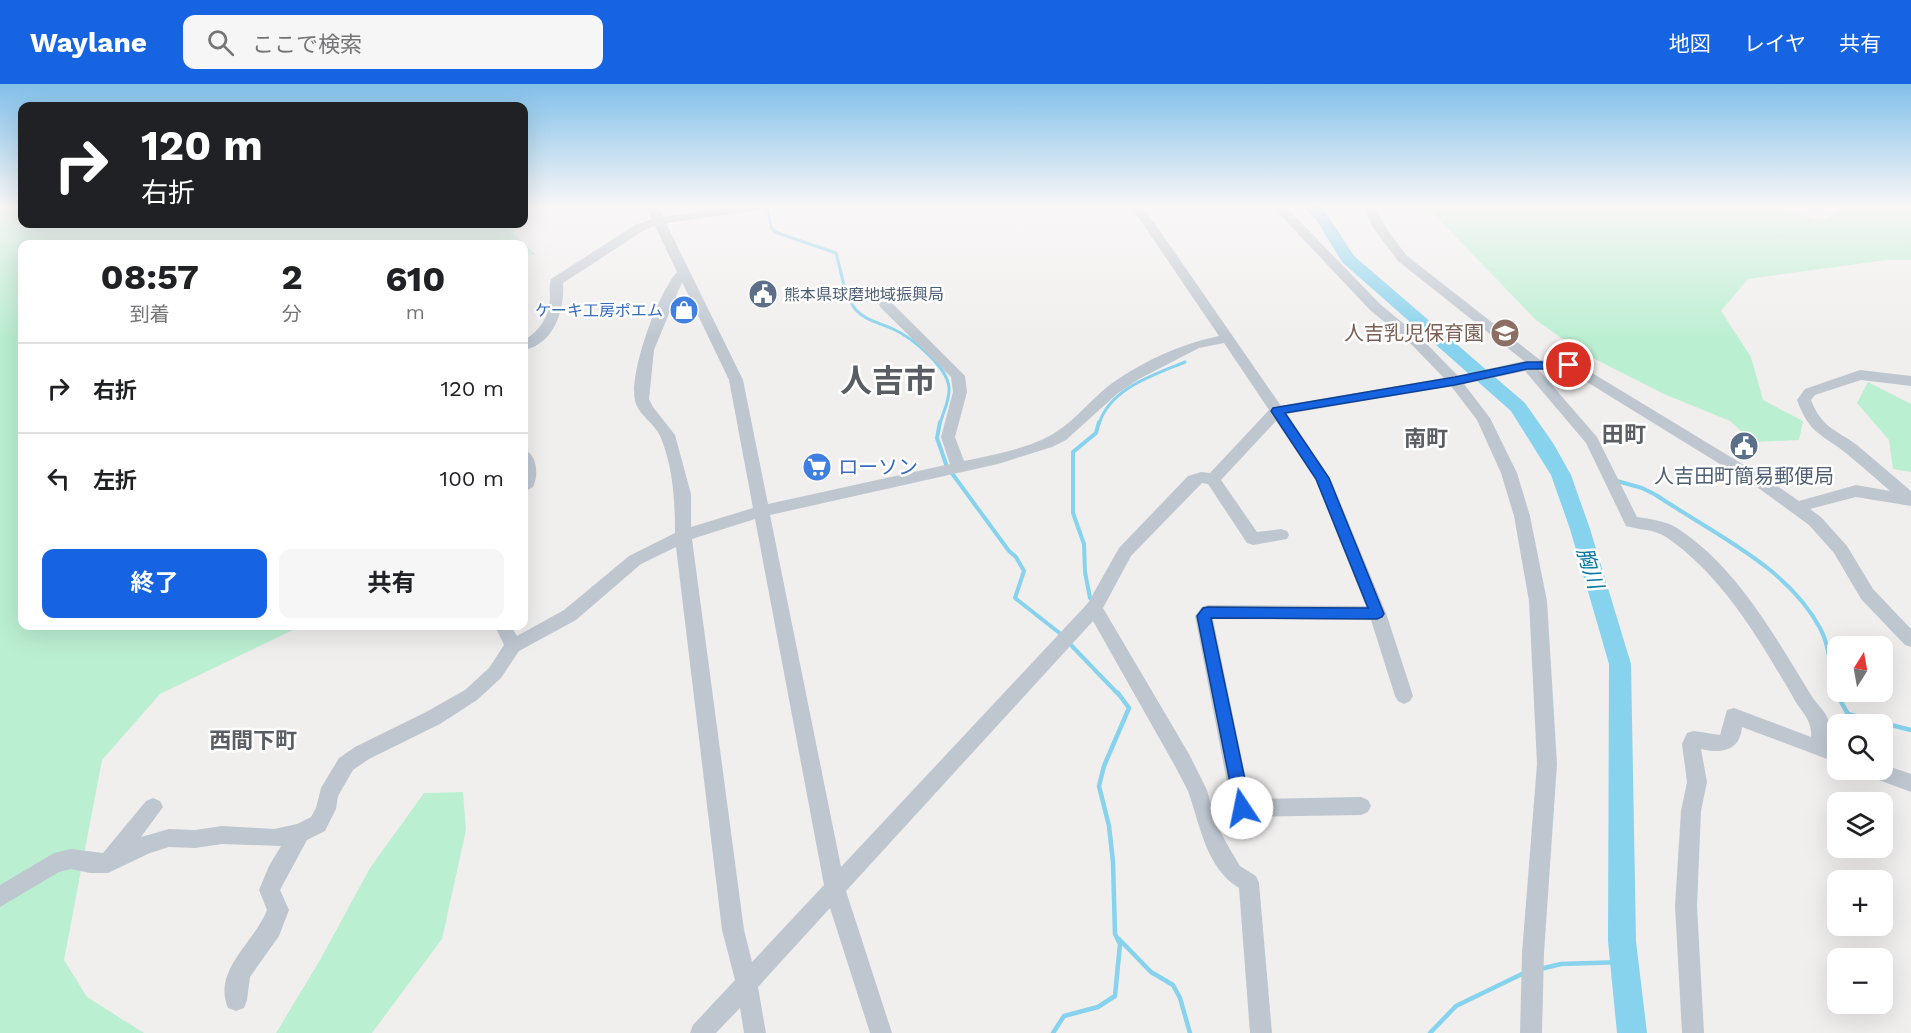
<!DOCTYPE html>
<html lang="ja">
<meta charset="utf-8">
<style>
:root{--surface:#fff;--page:#f6f6f6;--text:#202124;--muted:#757577;--line:#e0e0e0;--accent:#1664e2}
body{margin:0;font-family:"Work Sans","Noto Sans JP",sans-serif;background:var(--page);color:var(--text);height:100vh;display:flex;flex-direction:column;font-size:22px;white-space:nowrap}
*{box-sizing:border-box;margin:0}
p{font-size:20px;color:var(--muted)}
.icon{flex:none;width:33px;height:33px;fill:none;stroke:currentColor;stroke-width:2;stroke-linecap:round;stroke-linejoin:round}
.map{position:relative;flex:1;overflow:hidden}
.side{position:absolute;left:18px;top:156px;width:510px;height:390px;display:flex;flex-direction:column;background:var(--surface);border-radius:12px;box-shadow:0 6px 24px #0002}
.side>*{flex:none}
.guide{position:absolute;left:18px;top:18px;width:510px;height:126px;border-radius:12px;box-shadow:0 6px 24px #0002;background:#202124;color:#fff;overflow:hidden}
.needle{width:39px;rotate:11deg}
.tools{position:absolute;left:1827px;top:552px;display:grid;gap:12px}
.tools a{display:grid;place-items:center;width:66px;height:66px;border-radius:12px;background:var(--surface);box-shadow:0 6px 24px #0002;font-size:30px}
.pin{position:absolute;display:grid;place-items:center;width:51px;height:51px;color:#fff;margin:-26px;border:3px solid #fff;border-radius:50%;box-shadow:0 2px 6px #0007}
.me{position:absolute;width:66px;margin:-33px;rotate:349deg;stroke-linejoin:round;filter:drop-shadow(0 0 4px #0008)}
.turn{display:flex;align-items:center;gap:21px;height:126px;padding:0 24px;font-size:27px}
.turn .icon{width:78px;height:78px;stroke-width:2.5}
.turn b{display:block;font-size:42px;line-height:51px}
.eta{display:flex;justify-content:space-evenly;align-items:center;height:102px;text-align:center}
.eta b{font-size:36px;font-weight:700;line-height:42px}
.primary-button{display:flex;gap:12px;margin-top:auto;padding:12px 24px}
.primary-button a{flex:1;height:69px;border-radius:12px;background:var(--accent);color:#fff;font-size:24px;font-weight:700;line-height:69px;text-align:center}
.primary-button a+a{background:var(--page);color:var(--text)}
ul{padding:0;list-style:none}
li{display:flex;align-items:center;gap:18px;height:90px;padding:0 24px;border-top:2px solid var(--line)}
li div{flex:1}
li b{display:block;font-size:22px}
li em{font-style:normal}
header{display:flex;align-items:center;gap:36px;box-sizing:border-box;height:84px;padding:0 30px;background:var(--accent);color:#fff}
header strong{font-size:28px}
nav{display:flex;gap:33px;margin-inline-start:auto;font-size:21px}
.search{width:420px;height:54px;background:var(--page);display:flex;align-items:center;gap:15px;box-sizing:border-box;padding:0 21px;border-radius:12px;color:var(--muted);font-size:22px}
.map>svg:first-child{display:block}
.green{fill:#bbefd2}
.lines{fill:none;stroke-linecap:round;stroke-linejoin:round}
.stream-far2{stroke:#87d2ed;stroke-width:3}
.stream-far1{stroke:#87d2ed;stroke-width:4}
.stream{stroke:#87d2ed;stroke-width:4.5}
.river{fill:#87d2ed;fill-rule:evenodd}
.minor{fill:#bec7d0;fill-rule:evenodd}
.route{fill:#1664e2;stroke:#0e4193;stroke-width:1.5}
.labels{text-anchor:middle;stroke-width:5;stroke-linejoin:round;paint-order:stroke}
.far-service-label{font-size:16px;fill:#4e5e75;stroke:#fff;text-anchor:start}
.far-shop-label{font-size:16px;fill:#366cbe;stroke:#fff;text-anchor:end}
.education-label{font-size:20px;fill:#785e54;stroke:#fff;text-anchor:end}
.shop-label{font-size:20px;fill:#366cbe;stroke:#fff;text-anchor:start}
.service-label{font-size:20px;fill:#4e5e75;stroke:#fff}
.water-label{font-size:21px;font-style:italic;fill:#0a7aa2;stroke:#fff}
.quarter-label{font-size:22px;font-weight:bold;fill:#5a5e63;stroke:#fff}
.town-label{font-size:32px;font-weight:bold;fill:#5a5e63;stroke:#fff}
</style>
<header>
<strong>Waylane</strong>
<div class="search"><svg class="icon" aria-label="search" viewBox="0 0 24 24"><circle cx="10" cy="10" r="6"/><path d="M15 15l6 6"/></svg>ここで検索</div>
<nav><a>地図</a><a>レイヤ</a><a>共有</a></nav>
</header>
<div class="map">
<svg width="1911" height="949" viewBox="0 0 1911 949">
<rect width="100%" height="100%" fill="#f1eeee"/>
<!-- green -->
<path class="green" d="M0,121H22V140H514L513,149L536,171L524,172V160H22V542H301L160,610L102,676L64,876L87,913L144,949H0Z
M1429,121H1774L1820,137L1851,121H1911V176H1886L1748,195L1721,227L1751,273L1763,316L1803,337L1799,356L1753,358L1730,337L1664,310L1581,268L1536,236L1429,125Z
M1868,298L1911,320V388L1893,385L1889,356L1857,319Z
M463,708L466,746L442,855L372,949H276L320,876L370,784L424,709Z"/>
<g class="lines">
<!-- stream-far2 -->
<path class="stream-far2" d="M767,122L771,143L775,148L836,169C841,187 844,211 856,226C866,237 881,239 893,245C911,253 948,283 949,304C950,316 943,328 940,340
M1099,340C1110,304 1154,291 1185,278"/>
<!-- stream-far1 -->
<path class="stream-far1" d="M940,338L937,354L946,380
M951,388L1009,467L1016,473L1024,487L1015,514L1062,551
M1617,397L1642,404L1656,411C1712,449 1787,482 1820,544C1831,564 1829,589 1837,611
M1090,514L1085,488L1084,460L1073,429V368L1096,349L1099,338
M1069,559L1119,611"/>
<!-- stream -->
<path class="stream" d="M1836,609L1848,630L1911,646
M1119,855L1151,888L1173,901L1180,914L1190,949
M1540,885L1561,880L1624,878
M1053,949L1064,932L1098,923L1115,912L1120,860L1115,850L1113,778L1109,742L1099,702L1104,682L1129,624L1118,609
M1430,949L1456,922L1524,889"/>
<!-- river -->
<path class="river" d="M1303,121H1319L1328,132L1354,172L1525,319L1553,359L1571,391L1590,445L1631,580L1636,857L1647,949H1617L1608,857L1609,580L1570,445L1551,391L1511,327L1342,178L1317,137Z"/>
<!-- minor -->
<path class="minor" d="M645,121H657L663,133L740,121H774L768,125L666,139L743,296L768,420L950,380L941,353L953,308L951,293L881,224L879,221L881,218H891L965,292L967,308L955,353L964,377C992,371 1032,364 1056,348C1075,336 1090,317 1107,303C1139,279 1180,260 1219,252L1130,121H1142L1281,322L1444,294L1412,261L1370,226L1271,121H1284L1380,220L1422,255L1458,292L1524,277L1398,177L1372,142L1363,121H1375L1384,141L1406,171L1540,276L1574,278L1767,395L1799,417L1856,401L1890,407C1876,395 1862,382 1847,370C1821,349 1810,351 1797,316L1805,305L1860,286L1911,292V302L1861,296L1815,311L1811,316C1822,344 1835,345 1857,361C1875,376 1893,392 1911,407V422L1856,413L1810,425L1821,433L1847,462L1873,505L1911,545V563L1905,561L1861,515L1834,469L1809,441L1757,403L1566,285H1538L1597,353L1637,433C1651,435 1665,437 1677,444C1737,483 1774,551 1811,611C1817,621 1828,629 1830,641C1832,647 1830,654 1830,659L1838,662V679L1742,643C1740,667 1721,670 1701,665L1707,698L1701,727L1697,822L1704,949H1682L1675,822L1681,727L1687,698L1682,660L1687,649L1694,647L1720,651L1727,626L1734,624L1811,653C1813,636 1800,627 1793,613C1759,555 1722,491 1666,453C1654,445 1639,446 1626,442L1586,359L1525,287L1464,300L1490,334L1517,389L1530,432L1547,517L1557,680L1544,869L1542,949H1520L1522,869L1537,680L1529,517L1514,432L1501,389L1477,336L1451,302L1287,330L1330,394L1386,529L1413,612L1410,617L1404,620L1398,617L1395,612L1371,536L1213,535L1250,715L1361,713L1368,716L1371,722L1368,728L1361,731L1242,733L1235,730L1232,724L1195,532L1202,523L1208,521L1366,522L1315,395L1276,337L1221,396L1257,448L1281,445L1287,447L1289,451L1287,455L1253,461L1247,459L1208,400L1202,399L1131,472L1103,524L1189,670L1207,706L1216,740L1231,767L1240,782L1256,792L1259,799L1272,949H1250L1239,804C1206,784 1200,741 1188,707C1184,699 1179,690 1175,682L1093,537L846,807L892,949H870L830,824L758,903L766,949H744L740,924L716,949H690L693,941L735,896L722,846L676,463L641,480L576,536L519,567L501,594L477,616L440,640L369,675L353,686L338,712L336,725L325,747L307,756L280,806L289,826L279,852L250,893L247,916L244,924L236,927L228,924C212,886 255,858 267,826L259,806L269,782L281,762L222,760L195,764L169,763L150,769L108,789H90L71,785L59,788L0,823V801L54,769L71,765L103,769L146,717L153,714L160,717L163,723L141,753L169,745L195,746L222,742L274,745L297,740L311,733L316,724L321,704L339,674L355,663L426,628L465,606L489,584L504,561L495,542H511L517,552L564,526L629,472L675,449C675,417 673,384 661,354C656,340 639,332 635,317C629,288 658,209 677,188L655,142L643,147L563,199C565,226 554,260 524,266V256C540,247 549,233 550,214C550,207 549,201 551,195L635,141L652,135ZM682,198L729,296L753,424L691,443V410L675,351L653,323L649,315L654,266ZM1224,259L1269,326L1210,389L1201,388L1188,392L1119,464L1088,519L841,783L770,431L998,380L1052,363L1066,356L1118,309L1139,295L1199,264ZM755,435L824,801L752,878L744,846L692,455Z
M524,366C537,369 539,392 533,403L524,408Z
M1882,680L1911,690V708L1868,692L1866,686H1882Z"/>
</g>
<!-- sky -->
<linearGradient id="sky" x2="0" y2="1"><stop stop-color="#81c0ea"/><stop offset="0.48" stop-color="#f9f7f7"/><stop offset="1" stop-color="#f9f7f7" stop-opacity="0"/></linearGradient>
<rect width="1911" height="254" fill="url(#sky)"/>
<!-- route -->
<path class="route" d="M1527,278H1569L1575,281L1569,285H1527L1455,301L1285,329L1329,394L1384,530L1382,533L1377,535L1211,534L1251,724L1248,729L1242,731L1236,729L1197,532L1203,524L1208,523L1368,524L1316,395L1271,327L1273,324L1455,293Z"/>
<!-- icons -->
<defs>
<g id="civic-disc" transform="scale(1.5)"><circle r="9.5" fill="#5c6f8a" stroke="#fff"/><path d="M-.6-6.5H3V-4.5H.6V-3L4-1V1h2V6H-6V1h2V-1L-.6-3ZM-1.2 2.5V6h2.4V2.5Z" fill="#fff"/></g>
<g id="shop-disc" transform="scale(1.5)"><circle r="9.5" fill="#3f7fe0" stroke="#fff"/><path d="M-5-2.5h2.3a2.7 3.5 0 0 1 5.4 0H5L5.5 6h-11ZM-1.5-2.5h3a1.5 2.3 0 0 0-3 0Z" fill="#fff"/></g>
<g id="school-disc" transform="scale(1.5)"><circle r="9.5" fill="#8d6e63" stroke="#fff"/><path d="M0-5L7-2L0 1L-7-2ZM-4 1L0 2.5L4 1V4Q0 6-4 4Z" fill="#fff"/></g>
<g id="supermarket-disc" transform="scale(1.5)"><circle r="9.5" fill="#3f7fe0" stroke="#fff"/><path d="M-6-5.5h2.5l.6 2H6L4.5 2H-2.5L-4.4-4H-6ZM-1.5 3.2a1.3 1.3 0 1 0 .1 0ZM3 3.2a1.3 1.3 0 1 0 .1 0Z" fill="#fff"/></g>
</defs>
<g fill-rule="evenodd">
<use href="#civic-disc" x="763" y="210"/>
<use href="#shop-disc" x="684" y="226"/>
<use href="#school-disc" x="1505" y="249"/>
<use href="#civic-disc" x="1744" y="362"/>
<use href="#supermarket-disc" x="817" y="383"/>
</g>
<g class="labels">
<!-- far-service labels -->
<g class="far-service-label">
<text x="784" y="216">熊本県球磨地域振興局</text>
</g>
<!-- far-shop labels -->
<g class="far-shop-label">
<text x="663" y="232">ケーキ工房ポエム</text>
</g>
<!-- education labels -->
<g class="education-label">
<text x="1484" y="256">人吉乳児保育園</text>
</g>
<!-- shop labels -->
<g class="shop-label">
<text x="838" y="390">ローソン</text>
</g>
<!-- service labels -->
<g class="service-label">
<text x="1744" y="399">人吉田町簡易郵便局</text>
</g>
<!-- water labels -->
<g class="water-label">
<text transform="translate(1590 484) rotate(72)" y="7">胸川</text>
</g>
<!-- quarter labels -->
<g class="quarter-label">
<text x="1624" y="358">田町</text>
<text x="1426" y="362">南町</text>
<text x="253" y="664">西間下町</text>
</g>
<!-- town labels -->
<g class="town-label">
<text x="888" y="308">人吉市</text>
</g>
</g>
</svg>
<div class="tools">
<a><svg class="needle" viewBox="-14 -14 28 28"><path d="M0-13l5 13h-10z" fill="#e53935"/><path d="M0 13l5-13h-10z" fill="#757577"/></svg></a>
<a><svg class="icon" aria-label="search" viewBox="0 0 24 24"><circle cx="10" cy="10" r="6"/><path d="M15 15l6 6"/></svg></a>
<a><svg class="icon" aria-label="layers" viewBox="0 0 24 24"><path d="M12 4l9 5-9 5-9-5zM3 14l9 5 9-5"/></svg></a>
<a>+</a>
<a>−</a>
</div>
<div class="pin" style="left:1569px;top:281px;background:#d93025"><svg class="icon" aria-label="arrive" viewBox="0 0 24 24"><path d="M6 21V4h12l-3 4 3 4H6"/></svg></div>
<svg class="me" style="left:1242px;top:724px" viewBox="-20 -20 40 40"><circle r="19" fill="#fff"/><path d="M0-13L10 11 0 6-10 11z" fill="#1664e2"/></svg>
<div class="guide">
<div class="turn"><svg class="icon" aria-label="right" viewBox="0 0 24 24"><path d="M7 20v-9h11M14 6l5 5-5 5"/></svg><div><b>120 m</b>右折</div></div>
</div>
<section class="side">
<div class="eta">
<div><b>08:57</b><p>到着</p></div>
<div><b>2</b><p>分</p></div>
<div><b>610</b><p>m</p></div>
</div>
<ul>
<li><svg class="icon" aria-label="right" viewBox="0 0 24 24"><path d="M7 20v-9h11M14 6l5 5-5 5"/></svg><div><b>右折</b></div><em>120 m</em></li>
<li><svg class="icon" aria-label="left" viewBox="0 0 24 24"><path d="M17 20v-9H6M10 6l-5 5 5 5"/></svg><div><b>左折</b></div><em>100 m</em></li>
</ul>
<div class="primary-button"><a>終了</a><a>共有</a></div>
</section>
</div>
